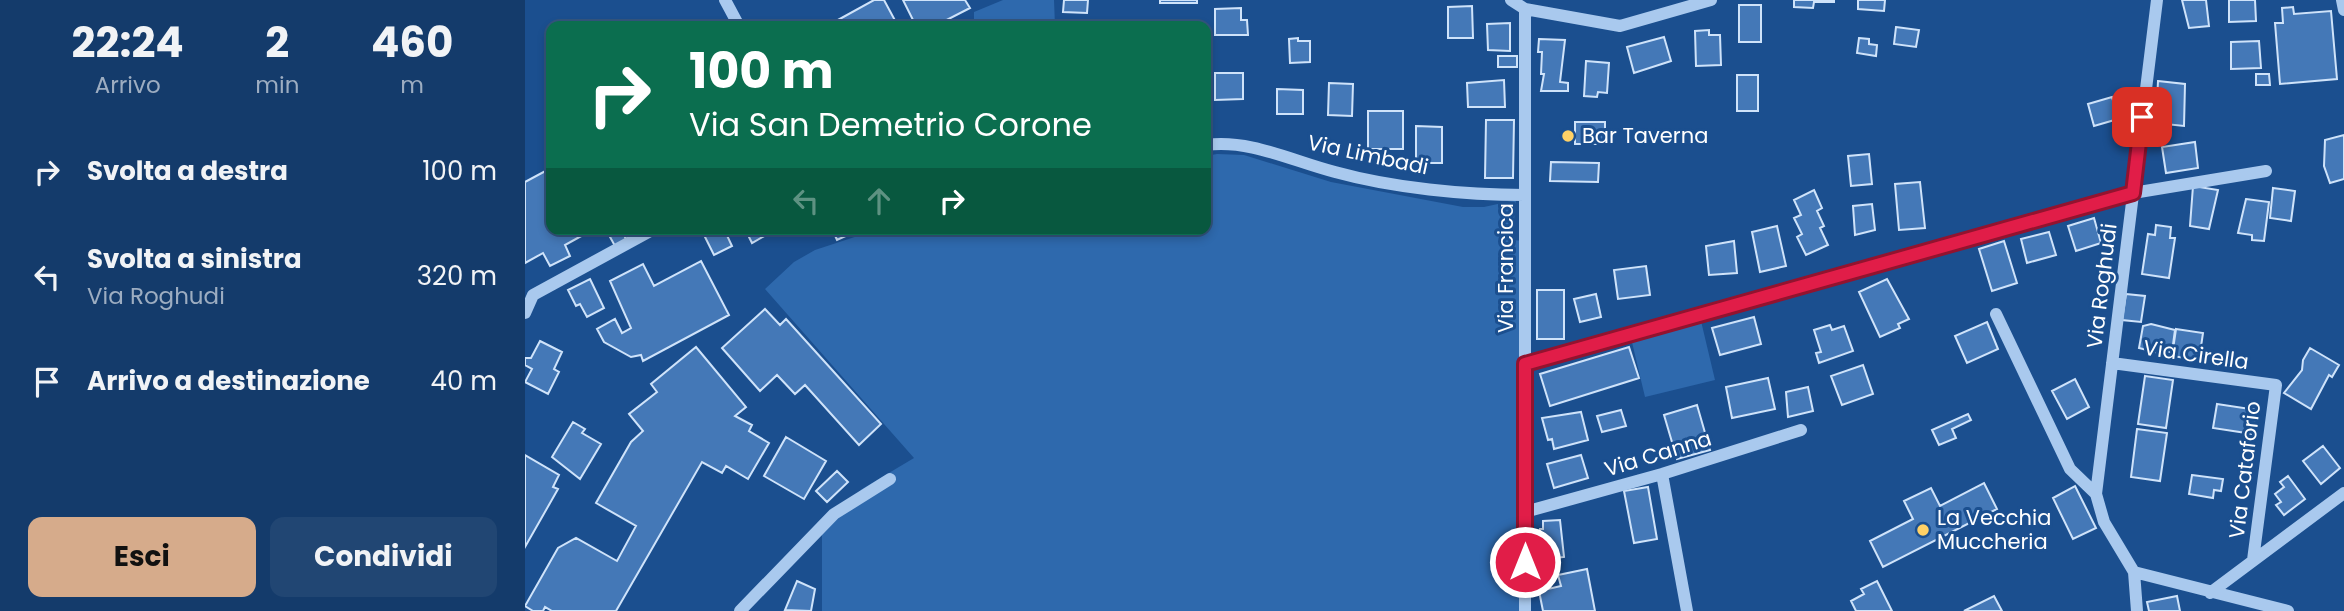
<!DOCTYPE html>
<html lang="it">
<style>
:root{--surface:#143b6b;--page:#214673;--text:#f1f3f6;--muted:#9dadc1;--line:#33557e;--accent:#d6ab8b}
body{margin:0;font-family:Poppins,sans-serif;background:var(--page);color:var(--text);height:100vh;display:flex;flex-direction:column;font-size:26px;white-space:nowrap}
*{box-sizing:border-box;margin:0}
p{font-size:23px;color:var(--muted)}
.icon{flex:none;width:38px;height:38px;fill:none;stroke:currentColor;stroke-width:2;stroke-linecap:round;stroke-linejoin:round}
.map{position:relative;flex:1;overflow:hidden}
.panel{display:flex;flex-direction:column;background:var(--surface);width:525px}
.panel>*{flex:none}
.guide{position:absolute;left:21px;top:21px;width:665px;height:214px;border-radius:14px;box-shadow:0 4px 10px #0003,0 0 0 2px var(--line);background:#0b6e4f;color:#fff;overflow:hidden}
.pin{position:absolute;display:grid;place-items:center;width:60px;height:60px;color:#fff;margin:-30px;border-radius:14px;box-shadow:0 4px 10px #0006}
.me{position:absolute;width:77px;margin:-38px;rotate:0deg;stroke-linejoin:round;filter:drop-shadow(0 0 5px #0008)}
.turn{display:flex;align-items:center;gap:24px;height:147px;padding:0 28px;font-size:32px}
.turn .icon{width:91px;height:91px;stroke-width:2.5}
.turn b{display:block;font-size:49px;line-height:60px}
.lanes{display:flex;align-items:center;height:66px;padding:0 28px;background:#0003;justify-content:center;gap:35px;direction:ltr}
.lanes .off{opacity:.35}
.eta{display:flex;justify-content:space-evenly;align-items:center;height:119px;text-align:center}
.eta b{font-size:42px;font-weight:700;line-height:49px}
.primary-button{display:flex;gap:14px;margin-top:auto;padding:14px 28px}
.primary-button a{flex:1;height:80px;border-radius:14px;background:var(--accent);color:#111;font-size:28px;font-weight:700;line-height:80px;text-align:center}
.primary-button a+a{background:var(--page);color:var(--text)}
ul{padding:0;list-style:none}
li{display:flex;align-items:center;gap:21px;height:105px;padding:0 28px}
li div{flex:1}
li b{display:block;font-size:26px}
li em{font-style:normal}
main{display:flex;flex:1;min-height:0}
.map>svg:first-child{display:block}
.green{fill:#2e69ad}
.building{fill:#4478b7;stroke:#cfe3fa;stroke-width:2}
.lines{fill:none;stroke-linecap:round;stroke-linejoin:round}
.minor{stroke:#a9c9ee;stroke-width:12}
.route-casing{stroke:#92132f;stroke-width:18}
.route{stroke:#e11d48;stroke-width:12}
.poi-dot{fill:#ffd166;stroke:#1b4f8f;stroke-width:2.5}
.labels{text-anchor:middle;stroke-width:6;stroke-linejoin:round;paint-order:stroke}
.poi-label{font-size:21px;fill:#fff;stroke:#1b4f8f;text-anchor:start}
.street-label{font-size:21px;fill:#fff;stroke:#1b4f8f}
</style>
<main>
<section class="panel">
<div class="eta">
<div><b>22:24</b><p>Arrivo</p></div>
<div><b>2</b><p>min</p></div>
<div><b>460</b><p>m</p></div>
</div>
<ul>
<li><svg class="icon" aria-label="right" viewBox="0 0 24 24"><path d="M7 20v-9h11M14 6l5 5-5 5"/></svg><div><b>Svolta a destra</b></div><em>100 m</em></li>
<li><svg class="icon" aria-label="left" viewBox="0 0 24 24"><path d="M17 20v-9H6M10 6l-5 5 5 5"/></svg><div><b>Svolta a sinistra</b><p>Via Roghudi</p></div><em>320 m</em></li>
<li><svg class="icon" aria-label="arrive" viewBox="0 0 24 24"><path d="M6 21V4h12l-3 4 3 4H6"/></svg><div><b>Arrivo a destinazione</b></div><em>40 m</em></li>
</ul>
<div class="primary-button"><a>Esci</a><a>Condividi</a></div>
</section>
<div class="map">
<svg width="1819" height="611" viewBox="0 0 1819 611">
<rect width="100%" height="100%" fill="#1b4f8f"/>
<!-- green -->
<path class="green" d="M478,0H529L530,26H449V12Z
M692,154L719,155L806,182L938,207H959L991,200L987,240L1000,241L1001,611H297V528L337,489L389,458L240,289L269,262L290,250L354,229H681V156Z
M1176,321L1190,380L1120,397L1106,338Z"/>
<!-- building -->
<path class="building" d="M349,0H359L373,26H302Z
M378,0H440L445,8L410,26H391Z
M539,0H563L562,13L538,12Z
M635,0H672V3H635Z
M1269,0H1309V2H1289L1288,8L1269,7Z
M1333,0H1360L1359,11L1333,9Z
M1657,0H1681L1684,26L1664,28Z
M1704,0H1730L1731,21L1704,22Z
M1214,5H1236V42H1214Z
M947,6L948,38H923V7Z
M1768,7L1769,14L1806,11L1812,79L1755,84L1750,23H1758L1757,8Z
M716,8V20H722L723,35H690V9Z
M540,21H566V26H540Z
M985,23V51L963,50L962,24Z
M1371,27L1394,30L1391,47L1369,44Z
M1184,30V35H1195L1196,65L1171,66L1170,31Z
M1139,37L1146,61L1109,73L1102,47Z
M773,38V41H785V62L765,63L764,39Z
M1334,38L1344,39V44L1352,45L1351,56L1332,53Z
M1014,39L1040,40L1035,82L1043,83V91H1016L1019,74H1016L1017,52H1013Z
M1734,41L1736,68L1706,69V42Z
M973,56H992V67H973Z
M1061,61L1084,63L1082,93L1073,92L1072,97L1059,96Z
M690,73H718V99L690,100Z
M1731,74H1744L1745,85H1731Z
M1212,75H1233V111H1212Z
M979,80L980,107H943L942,83Z
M1633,81L1660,84L1659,126L1631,123Z
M804,83L828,84L827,116L803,115Z
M752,89L778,90V114H752Z
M1587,97L1593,119L1569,126L1563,104Z
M843,111H878V149H843Z
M961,120H989L988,178H960Z
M1050,122H1080V144H1050Z
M891,126L917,127V163H891Z
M1819,135V179L1805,183L1799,166L1800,140Z
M1670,142L1673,168L1641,173L1637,147Z
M1344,154L1347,184L1326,186L1323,156Z
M1026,162L1074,163L1073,182L1025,181Z
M26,168V229H69L40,245L45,256L25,266L18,253L0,263V182Z
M1395,182L1400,228L1374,230L1370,184Z
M1668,186L1693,190L1684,229L1665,226Z
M1748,188L1770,191L1766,221L1745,218Z
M1289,190L1297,208L1292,211L1299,226L1295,228L1303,245L1281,255L1272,237L1277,234L1269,218L1276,215L1269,200Z
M1721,199L1744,202L1739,241L1727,240V235L1713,233Z
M1347,204L1350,230L1330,235L1328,206Z
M1569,218L1576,243L1551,251L1543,226Z
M1631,225L1646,227L1645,238H1650L1644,278L1617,274L1623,234L1630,235Z
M1252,226L1261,266L1235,272L1227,232Z
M176,229H199L207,246L189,255Z
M220,229H238L241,235L227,243Z
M307,229H320L323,235L312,240Z
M97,231L102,241L90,246L85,237Z
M1524,232L1531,255L1502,263L1496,239Z
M1209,241L1212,273L1184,275L1181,246Z
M1479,241L1492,283L1467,291L1454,249Z
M176,261L204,315L118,361L116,355L106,357L79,342L72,329L90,319L97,333L106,328L85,281L118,264L129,286Z
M1121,266L1125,295L1093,299L1089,270Z
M65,279L79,308L62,317L55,304L51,306L43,290Z
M1362,279L1384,319L1373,324L1375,328L1355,337L1334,292Z
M1012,290H1039V339H1012Z
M1071,294L1076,317L1055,322L1049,299Z
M1601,294L1620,296L1616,322L1597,320Z
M240,309L255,325L261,319L356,424L334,445L280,385L270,394L252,375L235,391L197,348Z
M1229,317L1236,344L1195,355L1187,328Z
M1462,322L1473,349L1442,363L1430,336Z
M1626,324L1650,330L1647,352L1634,350V353L1614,348L1618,326Z
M1305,325L1307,330L1319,326L1328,351L1294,363L1291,353L1296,352L1289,330Z
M1651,329L1678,333L1674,360L1647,356Z
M15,341L37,352L29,369L34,372L23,394L0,382L7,369L0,365V358H6Z
M171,347L221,407L210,416L227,425L224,431L244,443L223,479L201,466L197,473L177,462L91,611H27L20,607L18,611H8L0,606L33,548L51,538L92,561L111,526L71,503L106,442L118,431L104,414L132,392L126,384Z
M1104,347L1114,378L1025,406L1015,374Z
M1785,348L1814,365L1807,377L1804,375L1786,409L1759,393L1777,370L1778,360Z
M1338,365L1348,394L1317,405L1306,376Z
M1620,376L1648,380L1641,428L1613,424Z
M1243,378L1250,409L1207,418L1201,387Z
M1550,379L1564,407L1542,419L1527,391Z
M1283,387L1288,411L1263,417L1261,392Z
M1692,404L1732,410L1728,434L1688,428Z
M1172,405L1185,450L1152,459L1139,415Z
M1096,410L1101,426L1077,432L1072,416Z
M1056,412L1063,440L1029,449L1027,439L1023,440L1017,418Z
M1443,414L1446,420L1427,429L1431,438L1414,445L1407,430Z
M48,422L60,429L57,433L76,444L55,479L27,457Z
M1612,429L1642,433L1635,481L1606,477Z
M261,437L301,461L279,499L239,476Z
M1798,446L1815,468L1796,484L1778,461Z
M0,455L34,475L28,487L33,489L0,547Z
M1056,455L1063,478L1029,488L1022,464Z
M312,471L323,482L302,502L291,491Z
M1667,475L1698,479L1696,491L1689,490L1688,498L1664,494Z
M1763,476L1780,499L1759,515L1751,505L1756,502L1750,494L1759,487L1755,482Z
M1459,483L1472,509L1358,567L1345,541L1388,519L1379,501L1406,488L1415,506Z
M1550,486L1571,528L1548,539L1528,498Z
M1123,487L1132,539L1109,543L1099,491Z
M1035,520L1039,557L1031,558V565L1020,567V558H1013L1015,529H1018V521Z
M1062,569L1070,611H1018L1014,591L1036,586L1033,575Z
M272,581L290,589L286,611L260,610Z
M1352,581L1367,611H1331L1326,601L1339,594L1336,589Z
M1469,596L1477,611H1439Z
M1652,596L1655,611H1624L1622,602Z"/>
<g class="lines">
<!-- minor -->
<path class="minor" d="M200,0L214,26
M986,0L1000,9L1095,26L1186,0
M1817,0L1819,10
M1000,9V611
M681,145C725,139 767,161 810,172C868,188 940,195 1000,195
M0,313L8,295L129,229
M1471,314L1545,469L1571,494
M1587,363L1751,385L1728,560
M1000,364L1608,193L1741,171
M1137,474L1162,611
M1000,512L1137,474L1276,430
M1609,572L1763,611
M1685,593L1819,493
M215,611L309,514L365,479
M1612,611L1609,572L1579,522L1571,494L1632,0"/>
</g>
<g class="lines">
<!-- route casing -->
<g class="route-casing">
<path id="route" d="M1000,562V364L1608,193L1617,117"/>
</g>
<!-- route -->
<use href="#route" class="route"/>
</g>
<!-- markers -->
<g class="poi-dot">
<circle cx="1043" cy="136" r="7"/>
<circle cx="1398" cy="530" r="7"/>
</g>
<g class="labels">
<!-- poi labels -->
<g class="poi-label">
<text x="1057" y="143">Bar Taverna</text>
<text x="1412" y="525">La Vecchia<tspan x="1412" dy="24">Muccheria</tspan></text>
</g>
<!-- street labels -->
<g class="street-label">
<text transform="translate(843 155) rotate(12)" y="7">Via Limbadi</text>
<text transform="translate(981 268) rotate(-90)" y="7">Via Francica</text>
<text transform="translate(1577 286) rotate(-83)" y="7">Via Roghudi</text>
<text transform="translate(1671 355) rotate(8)" y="7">Via Cirella</text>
<text transform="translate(1133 454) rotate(-17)" y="7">Via Canna</text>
<text transform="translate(1720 470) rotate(-83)" y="7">Via Cataforio</text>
</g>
</g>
</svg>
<div class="pin" style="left:1617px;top:117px;background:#d93025"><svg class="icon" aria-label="arrive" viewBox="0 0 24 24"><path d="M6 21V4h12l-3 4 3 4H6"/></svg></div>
<svg class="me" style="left:1000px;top:562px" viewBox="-20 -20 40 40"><circle r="17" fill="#e11d48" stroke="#fff" stroke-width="3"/><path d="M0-11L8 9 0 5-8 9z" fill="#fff"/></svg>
<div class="guide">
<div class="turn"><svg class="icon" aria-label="right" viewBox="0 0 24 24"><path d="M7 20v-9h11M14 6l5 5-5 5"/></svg><div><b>100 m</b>Via San Demetrio Corone</div></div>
<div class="lanes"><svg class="icon off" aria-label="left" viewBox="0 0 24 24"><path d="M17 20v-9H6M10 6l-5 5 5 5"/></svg><svg class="icon off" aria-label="ahead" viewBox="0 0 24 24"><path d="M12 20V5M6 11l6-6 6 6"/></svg><svg class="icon" aria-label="right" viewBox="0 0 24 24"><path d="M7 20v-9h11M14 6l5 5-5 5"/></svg></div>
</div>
</div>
</main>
